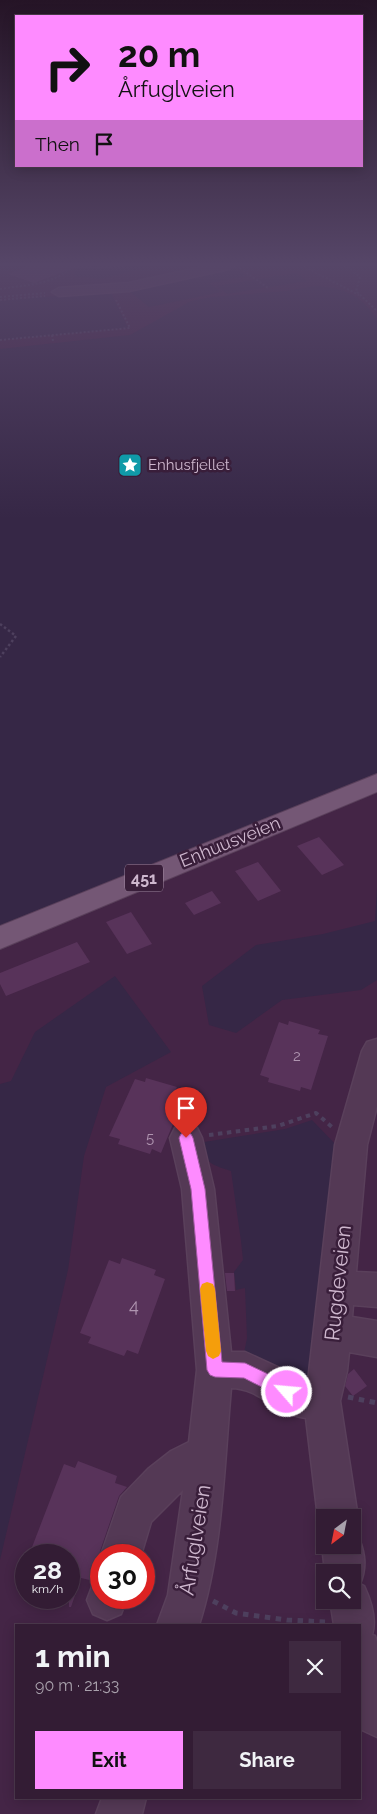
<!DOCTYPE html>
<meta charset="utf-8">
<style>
:root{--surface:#331c34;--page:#3e2940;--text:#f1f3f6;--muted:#a9a1ac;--line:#4e3a4f;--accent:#fe8bff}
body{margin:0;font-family:Raleway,sans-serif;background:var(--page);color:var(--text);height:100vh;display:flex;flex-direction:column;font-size:19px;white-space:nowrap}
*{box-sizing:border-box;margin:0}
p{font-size:16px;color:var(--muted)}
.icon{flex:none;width:28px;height:28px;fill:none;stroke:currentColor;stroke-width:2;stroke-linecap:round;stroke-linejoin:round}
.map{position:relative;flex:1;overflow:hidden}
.side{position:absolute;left:15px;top:1624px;width:346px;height:175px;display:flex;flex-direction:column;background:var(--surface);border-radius:0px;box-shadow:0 2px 12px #0003,0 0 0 1px var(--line)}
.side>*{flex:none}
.guide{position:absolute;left:15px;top:15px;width:348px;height:152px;border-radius:0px;box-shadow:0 2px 12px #0003,0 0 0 1px var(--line);background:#fe8bff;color:#111;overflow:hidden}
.needle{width:32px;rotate:212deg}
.buttons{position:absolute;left:316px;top:1509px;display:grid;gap:10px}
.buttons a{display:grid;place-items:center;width:45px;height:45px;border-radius:0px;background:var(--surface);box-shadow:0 2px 12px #0003,0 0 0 1px var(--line);font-size:25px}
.speed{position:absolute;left:15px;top:1544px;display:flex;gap:10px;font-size:25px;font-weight:700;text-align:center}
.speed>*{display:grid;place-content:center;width:65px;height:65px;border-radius:50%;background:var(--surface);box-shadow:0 2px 12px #0003,0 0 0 1px var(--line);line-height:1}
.speed small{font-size:12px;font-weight:400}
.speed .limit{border:8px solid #d22;background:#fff;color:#111}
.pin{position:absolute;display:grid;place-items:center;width:42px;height:42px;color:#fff;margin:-51px -21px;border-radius:50% 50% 50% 0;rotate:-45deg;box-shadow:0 0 5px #0007}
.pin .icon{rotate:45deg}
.me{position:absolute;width:55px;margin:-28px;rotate:297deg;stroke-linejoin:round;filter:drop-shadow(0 0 4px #0008)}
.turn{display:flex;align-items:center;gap:18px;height:105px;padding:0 20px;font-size:22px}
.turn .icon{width:65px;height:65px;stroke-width:2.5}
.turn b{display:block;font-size:35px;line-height:42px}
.then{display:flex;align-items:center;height:48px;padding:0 20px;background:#0003;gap:10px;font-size:19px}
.round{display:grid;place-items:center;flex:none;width:52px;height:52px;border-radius:0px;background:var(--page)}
.summary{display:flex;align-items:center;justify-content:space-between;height:85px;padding:0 20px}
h1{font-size:30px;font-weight:700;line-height:38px}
.action{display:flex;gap:10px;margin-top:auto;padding:10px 20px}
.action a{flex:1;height:58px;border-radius:0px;background:var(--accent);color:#111;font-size:20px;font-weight:700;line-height:58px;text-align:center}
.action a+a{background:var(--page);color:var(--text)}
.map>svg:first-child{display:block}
.green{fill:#362746}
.building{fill:#58335a}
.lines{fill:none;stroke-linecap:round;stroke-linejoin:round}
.minor-casing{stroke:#5a405b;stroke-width:3}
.major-casing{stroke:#5a405b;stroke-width:2}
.path-far3{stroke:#4e405e;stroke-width:2;stroke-dasharray:2 2;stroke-linecap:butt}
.path-far2{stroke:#4e405e;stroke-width:2.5;stroke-dasharray:2.5 2.5;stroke-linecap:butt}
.path-far1{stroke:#4e405e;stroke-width:4;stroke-dasharray:4.5 4.5;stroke-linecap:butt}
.path{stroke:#4e405e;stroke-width:5;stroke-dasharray:5.5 5.5;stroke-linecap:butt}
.minor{fill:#543955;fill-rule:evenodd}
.major{fill:#745775;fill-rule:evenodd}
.route{fill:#fe8bff;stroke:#a55aa6}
.slow{fill:#f59e0b}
.labels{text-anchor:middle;stroke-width:5;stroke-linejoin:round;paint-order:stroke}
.far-poi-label{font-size:15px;fill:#ceb7ce;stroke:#391e3a;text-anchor:start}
.number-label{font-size:15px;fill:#af95b0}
.shield{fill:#391e3a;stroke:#a189a2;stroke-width:1}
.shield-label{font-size:16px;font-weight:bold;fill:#ceb7ce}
.street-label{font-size:18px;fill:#ceb7ce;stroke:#391e3a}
.near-number-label{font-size:18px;fill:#af95b0}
.near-street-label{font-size:21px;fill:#ceb7ce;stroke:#391e3a}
</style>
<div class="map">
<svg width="377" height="1814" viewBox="0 0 377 1814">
<rect width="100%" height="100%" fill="#442546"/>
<!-- green -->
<path class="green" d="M82,265H154L101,279L74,276L75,271Z
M232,267L246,276L210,283L197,273Z
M296,273L307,281L227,294L217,286Z
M199,276L222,292L149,307L128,290Z
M315,286C344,288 360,294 377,319V776L0,933V349L130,335L191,301L212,297L286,291Z
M110,291L128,328L0,340V301Z
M377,888V980L361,990L282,1000L236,1033L209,1025L202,986L256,945L323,934L375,921Z
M115,976L171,1052L106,1087L84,1156L68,1270L0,1560V1084L11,1081L35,1032Z
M312,1120L339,1148L313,1379L299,1381L244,1353L247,1338L245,1288L236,1290L234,1272L243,1260L241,1241L231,1171C211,1164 205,1165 204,1142L285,1129Z"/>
<!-- building -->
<path class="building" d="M31,265H79V266L34,283L8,274Z
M319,837L344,865L322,875L297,846Z
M258,862L281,891L258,901L235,871Z
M212,891L221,903L194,915L185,903Z
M131,912L152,944L127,954L106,922Z
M77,942L90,962L6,996L0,984V973Z
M289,1021L320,1030L318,1034L328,1036L311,1090L301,1087L300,1091L268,1082L269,1078L260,1075L279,1022L288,1025Z
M146,1078L177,1087L175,1092L185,1095L161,1153L152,1149L150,1154L118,1144L120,1139L109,1136L135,1079L145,1082Z
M122,1258L156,1270L154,1275L165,1279L138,1354L127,1350L124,1356L88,1343L91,1337L80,1333L109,1260L120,1264Z
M225,1273H234L235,1291H227Z
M354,1369L367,1386L353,1396L345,1386L348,1374Z
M78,1461L117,1476L115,1483L127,1487L119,1496L99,1554L101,1561L94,1581L81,1578L71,1607H69V1555H29L64,1464L75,1468Z"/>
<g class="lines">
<!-- minor casing -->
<g class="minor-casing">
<path id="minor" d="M212,265H235L229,269L129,291L59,296L52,292L59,288L129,283Z
M377,1039V1106L367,1145L356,1272L377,1273V1307L353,1305L352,1317L377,1321V1357L349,1352L347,1371L340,1401L358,1518L353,1530L356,1531C364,1549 368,1565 360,1584L364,1586C371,1601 377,1619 372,1635L375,1636L377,1642V1737L362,1730L360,1726V1625H334L330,1600H352V1572H325L322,1545L325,1538V1545H352V1518H325L324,1532L318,1518L306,1418C279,1415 259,1388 231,1388C224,1466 223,1550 199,1625H157L168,1595L183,1490L151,1522L141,1555H101L121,1497L148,1469L171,1451L189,1442L197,1370L182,1189L170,1138L175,1128L186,1124L197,1128L202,1138L214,1189L231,1352H245L308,1381L335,1145L362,1051L367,1042Z
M101,1580V1598H127L121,1614L107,1620L93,1614L87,1600L93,1584Z
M102,1798H146L142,1814H96Z"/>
</g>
<!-- major casing -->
<g class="major-casing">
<path id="major" d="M377,774V792L0,949V926Z"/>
</g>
<!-- path-far3 -->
<path class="path-far3" d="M301,265L359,295
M344,265L360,277L356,291L377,311
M73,267L98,268L124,265
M240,268L268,288
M0,289C26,285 52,285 73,267L71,265
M0,297L45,293
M0,300L45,296
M52,335L53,341
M0,340L130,328L116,300"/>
<!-- path-far2 -->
<path class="path-far2" d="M0,624L16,636L0,657"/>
<!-- path-far1 -->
<path class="path-far1" d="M209,1135L278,1126L316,1113L332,1127"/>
<!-- path -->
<path class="path" d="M348,1397L377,1403
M213,1601L236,1613L287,1620L326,1622"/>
<!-- minor -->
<use href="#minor" class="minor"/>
<!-- major -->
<use href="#major" class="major"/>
</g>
<!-- sky -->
<linearGradient id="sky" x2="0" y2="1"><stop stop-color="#251426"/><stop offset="0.51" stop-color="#564668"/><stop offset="1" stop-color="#564668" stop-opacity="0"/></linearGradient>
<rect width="377" height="519" fill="url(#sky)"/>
<!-- route -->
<path class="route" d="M186,1132L191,1134L193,1138L205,1189L222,1362L245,1363L293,1386L295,1392L293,1397L287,1400L244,1378L215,1377L210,1375L207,1370L191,1189L179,1138L181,1134Z"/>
<!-- slow -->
<path class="slow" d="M207,1282L213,1284L215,1289L221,1351L219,1356L213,1359L208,1356L206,1351L200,1289L202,1284Z"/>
<!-- icons -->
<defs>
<g id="sight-square" transform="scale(1.25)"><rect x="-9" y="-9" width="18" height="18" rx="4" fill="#0f9aa8" stroke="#391e3a"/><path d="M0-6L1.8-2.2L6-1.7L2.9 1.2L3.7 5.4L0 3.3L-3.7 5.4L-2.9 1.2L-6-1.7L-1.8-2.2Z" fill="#fff"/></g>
</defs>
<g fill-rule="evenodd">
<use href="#sight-square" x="130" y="465"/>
</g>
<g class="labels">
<!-- far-poi labels -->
<g class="far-poi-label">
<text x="148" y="470">Enhusfjellet</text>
</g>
<!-- number labels -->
<g class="number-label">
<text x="297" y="1061">2</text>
<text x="150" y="1143">5</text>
</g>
<!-- shield labels -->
<rect class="shield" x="125" y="864.5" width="38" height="27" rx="4"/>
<g class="shield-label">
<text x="144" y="884">451</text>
</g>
<!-- street labels -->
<g class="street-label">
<text transform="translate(230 842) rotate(-22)" y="6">Enhuusveien</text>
</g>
<!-- near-number labels -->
<g class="near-number-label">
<text x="134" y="1312">4</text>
</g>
<!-- near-street labels -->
<g class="near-street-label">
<text transform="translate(338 1283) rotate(-84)" y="7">Rugdeveien</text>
<text transform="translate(195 1540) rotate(-81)" y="7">Årfuglveien</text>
</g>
</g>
</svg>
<div class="buttons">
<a><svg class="needle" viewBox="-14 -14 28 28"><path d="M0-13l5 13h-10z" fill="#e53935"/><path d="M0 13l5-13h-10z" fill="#a9a1ac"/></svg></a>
<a><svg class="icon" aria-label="search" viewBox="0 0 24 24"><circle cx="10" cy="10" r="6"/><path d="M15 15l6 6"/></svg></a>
</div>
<div class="speed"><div>28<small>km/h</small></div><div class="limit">30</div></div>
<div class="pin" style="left:186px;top:1138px;background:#d93025"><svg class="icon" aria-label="arrive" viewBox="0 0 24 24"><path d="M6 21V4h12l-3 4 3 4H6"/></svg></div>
<svg class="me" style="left:287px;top:1392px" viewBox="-20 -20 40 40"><circle r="17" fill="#fe8bff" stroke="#fff" stroke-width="3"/><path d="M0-11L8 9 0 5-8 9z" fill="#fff"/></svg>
<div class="guide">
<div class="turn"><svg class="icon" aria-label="right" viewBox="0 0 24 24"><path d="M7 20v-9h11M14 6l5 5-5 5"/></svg><div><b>20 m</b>Årfuglveien</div></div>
<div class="then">Then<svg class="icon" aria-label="arrive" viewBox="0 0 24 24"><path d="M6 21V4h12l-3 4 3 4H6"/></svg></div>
</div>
<section class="side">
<div class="summary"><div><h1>1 min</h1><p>90 m · 21:33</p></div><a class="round"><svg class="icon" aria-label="close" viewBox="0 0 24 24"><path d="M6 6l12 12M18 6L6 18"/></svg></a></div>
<div class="action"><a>Exit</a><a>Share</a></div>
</section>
</div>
